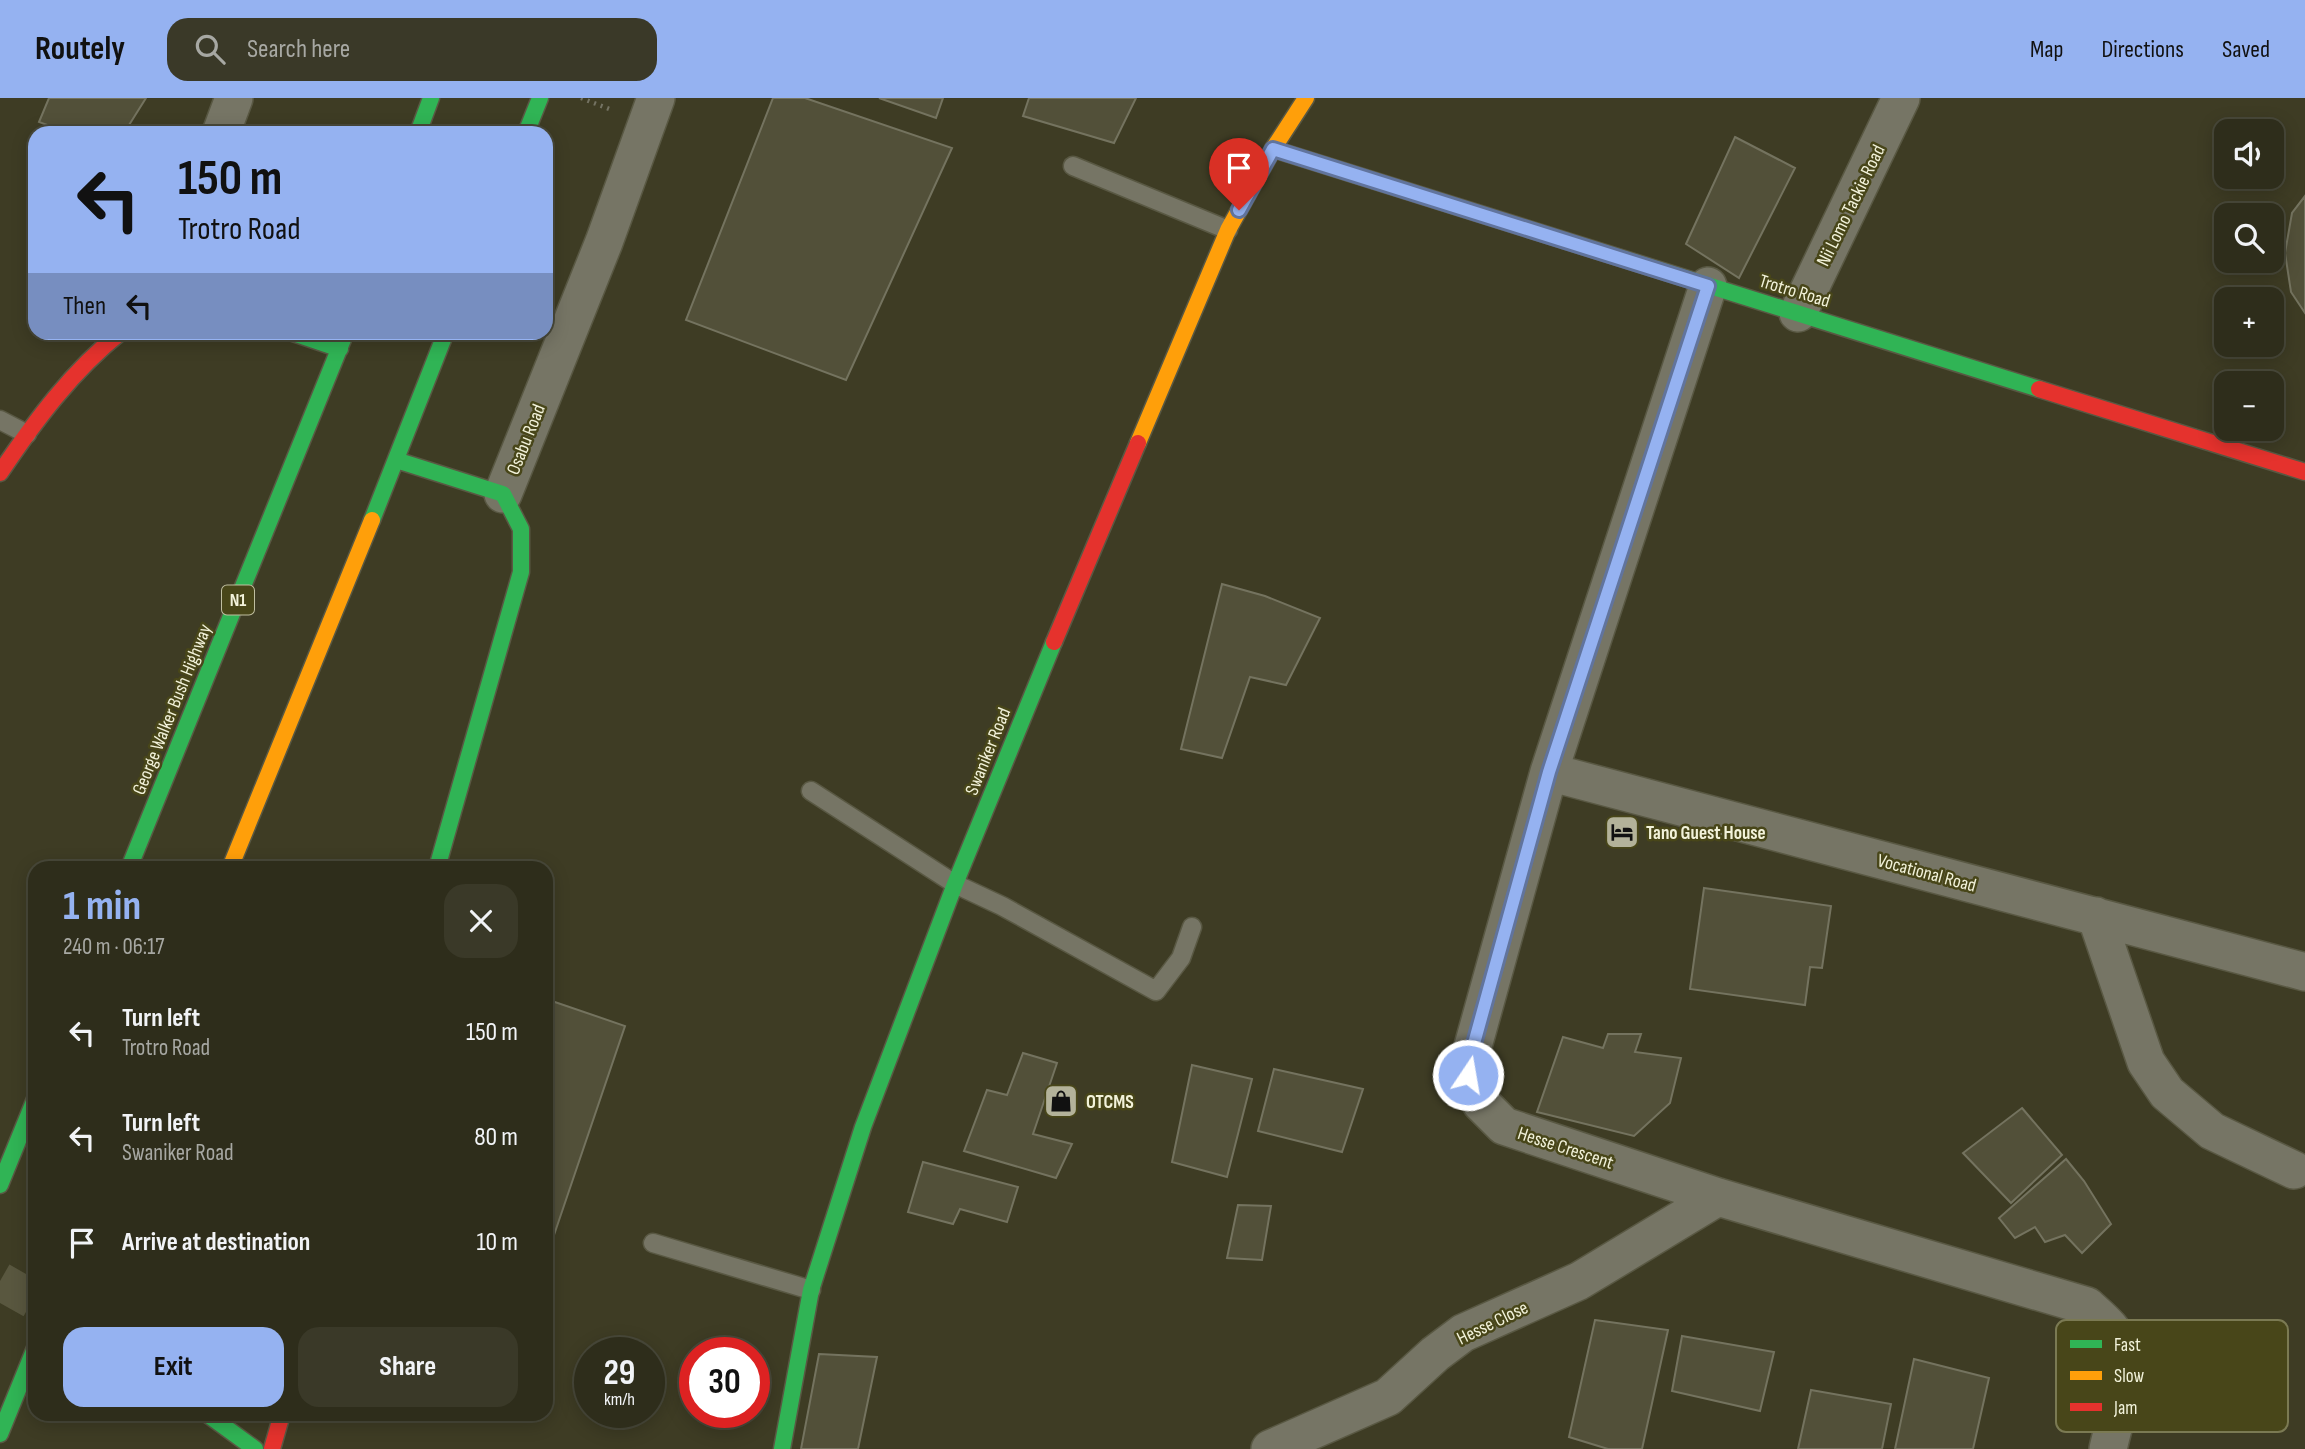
<!DOCTYPE html>
<meta charset="utf-8">
<style>
:root{--surface:#2e2d1b;--page:#3a3928;--text:#f1f3f6;--muted:#a7a8a3;--line:#49493a;--accent:#95b2f1}
body{margin:0;font-family:"Sofia Sans Condensed",sans-serif;background:var(--page);color:var(--text);height:100vh;display:flex;flex-direction:column;font-size:26px;white-space:nowrap}
*{box-sizing:border-box;margin:0}
p{font-size:23px;color:var(--muted)}
.icon{flex:none;width:38px;height:38px;fill:none;stroke:currentColor;stroke-width:2;stroke-linecap:round;stroke-linejoin:round}
.map{position:relative;flex:1;overflow:hidden}
.drawer{position:absolute;left:28px;top:763px;width:525px;height:560px;display:flex;flex-direction:column;background:var(--surface);border-radius:21px;box-shadow:0 4px 18px #0003,0 0 0 2px var(--line)}
.drawer>*{flex:none}
.banner{position:absolute;left:28px;top:28px;width:525px;height:214px;border-radius:21px;box-shadow:0 4px 18px #0003,0 0 0 2px var(--line);background:#95b2f1;color:#111;overflow:hidden}
.tools{position:absolute;left:2214px;top:21px;display:grid;gap:14px}
.tools a{display:grid;place-items:center;width:70px;height:70px;border-radius:14px;background:var(--surface);box-shadow:0 4px 18px #0003,0 0 0 2px var(--line);font-size:35px}
.speed{position:absolute;left:574px;top:1239px;display:flex;gap:14px;font-size:35px;font-weight:700;text-align:center}
.speed>*{display:grid;place-content:center;width:91px;height:91px;border-radius:50%;background:var(--surface);box-shadow:0 4px 18px #0003,0 0 0 2px var(--line);line-height:1}
.speed small{font-size:18px;font-weight:400}
.speed .limit{border:10px solid #d22;background:#fff;color:#111}
.pin{position:absolute;display:grid;place-items:center;width:60px;height:60px;color:#fff;margin:-72px -30px;border-radius:50% 50% 50% 0;rotate:-45deg;box-shadow:0 0 7px #0007}
.pin .icon{rotate:45deg}
.me{position:absolute;width:77px;margin:-38px;rotate:12deg;stroke-linejoin:round;filter:drop-shadow(0 0 5px #0008)}
.turn{display:flex;align-items:center;gap:24px;height:147px;padding:0 35px;font-size:32px}
.turn .icon{width:91px;height:91px;stroke-width:2.5}
.turn b{display:block;font-size:49px;line-height:60px}
.then{display:flex;align-items:center;height:66px;padding:0 35px;background:#0003;gap:14px;font-size:26px}
.round{display:grid;place-items:center;flex:none;width:74px;height:74px;border-radius:21px;background:var(--page)}
.head{display:flex;align-items:center;justify-content:space-between;height:119px;padding:0 35px}
h1{font-size:42px;font-weight:700;line-height:52px;color:var(--accent)}
.button{display:flex;gap:14px;margin-top:auto;padding:14px 35px}
.button a{flex:1;height:80px;border-radius:21px;background:var(--accent);color:#111;font-size:28px;font-weight:700;line-height:80px;text-align:center}
.button a+a{background:var(--page);color:var(--text)}
ul{padding:0;list-style:none}
li{display:flex;align-items:center;gap:21px;height:105px;padding:0 35px}
li div{flex:1}
li b{display:block;font-size:26px}
li em{font-style:normal}
header{display:flex;align-items:center;gap:42px;box-sizing:border-box;height:98px;padding:0 35px;background:var(--accent);color:#111}
header strong{font-size:33px}
nav{display:flex;gap:38px;margin-inline-start:auto;font-size:24px}
.search{width:490px;height:63px;background:var(--page);display:flex;align-items:center;gap:18px;box-sizing:border-box;padding:0 24px;border-radius:21px;color:var(--muted);font-size:26px}
.map>svg:first-child{display:block}
.building{fill:#525039;stroke:#74735f;stroke-width:2}
.lines{fill:none;stroke-linecap:round;stroke-linejoin:round}
.secondary-tunnel{stroke:#59573f;stroke-width:38;stroke-dasharray:38 19;stroke-linecap:butt}
.lane-casing{stroke:#595843;stroke-width:21}
.street-casing{stroke:#595843;stroke-width:40}
.fast-casing{stroke:#595843;stroke-width:19}
.slow-casing{stroke:#595843;stroke-width:19}
.jam-casing{stroke:#595843;stroke-width:19}
.path{stroke:#747363;stroke-width:4.5;stroke-dasharray:2 5;stroke-linecap:butt}
.lane{stroke:#767565;stroke-width:18}
.street{stroke:#767565;stroke-width:37}
.fast{stroke:#30b455;stroke-width:16}
.slow{stroke:#ff9f0a;stroke-width:16}
.jam{stroke:#e5322d;stroke-width:16}
.route-casing{stroke:#61749d;stroke-width:18}
.route{stroke:#95b2f1;stroke-width:12}
.labels{text-anchor:middle;stroke-width:5;stroke-linejoin:round;paint-order:stroke}
.shield{fill:#484619;stroke:#bfbea0;stroke-width:2}
.shield-label{font-size:18px;font-weight:bold;fill:#f2f2da}
.street-label{font-size:19px;fill:#f2f2da;stroke:#484619}
.poi-label{font-size:19px;font-weight:bold;fill:#f2f2da;stroke:#484619;text-anchor:start}
.key{fill:#484619;stroke:#7b7a53;stroke-width:2}
.key-label{font-size:19px;fill:#f2f2da}
</style>
<header>
<strong>Routely</strong>
<div class="search"><svg class="icon" aria-label="search" viewBox="0 0 24 24"><circle cx="10" cy="10" r="6"/><path d="M15 15l6 6"/></svg>Search here</div>
<nav><a>Map</a><a>Directions</a><a>Saved</a></nav>
</header>
<div class="map">
<svg width="2305" height="1351" viewBox="0 0 2305 1351">
<rect width="100%" height="100%" fill="#3e3c24"/>
<!-- building -->
<path class="building" d="M49,0H146L124,35H69L39,24Z
M773,0H805L952,50L846,282L686,222Z
M879,0H943L936,20Z
M1029,0H1136L1114,45L1023,18Z
M1735,39L1795,70L1739,180L1686,146Z
M2305,98V215L2291,194L2285,155L2292,115Z
M1222,486L1265,498L1320,520L1286,587L1250,579L1222,660L1181,651Z
M1704,790L1831,808L1822,870L1810,869L1805,907L1690,891Z
M546,901L625,928L553,1140L546,1137Z
M1608,936H1641L1635,954L1681,960L1670,1005L1634,1038L1537,1014L1563,939L1603,950Z
M1023,955L1057,965L1033,1036L1072,1046L1056,1080L964,1053L987,992L1007,997Z
M1192,967L1252,981L1227,1079L1172,1064Z
M1274,971L1363,991L1342,1054L1258,1033Z
M2022,1010L2062,1057L2011,1105L1963,1055Z
M2066,1061L2084,1083L2111,1126L2082,1155L2065,1137L2045,1144L2035,1129L2015,1140L1999,1120Z
M923,1064L1018,1089L1007,1124L960,1111L953,1126L908,1114Z
M1238,1107L1271,1108L1262,1162L1227,1160Z
M1595,1222L1668,1232L1642,1351H1608L1569,1339Z
M1682,1238L1774,1254L1760,1313L1672,1293Z
M819,1256L877,1259L858,1351H801Z
M1914,1261L1989,1280L1973,1351H1895Z
M1811,1292L1891,1306L1882,1351H1798Z"/>
<g class="lines">
<!-- secondary-tunnel -->
<path class="secondary-tunnel" d="M0,1183L35,1203"/>
<!-- lane casing -->
<g class="lane-casing">
<path id="lane" d="M1073,68L1228,132
M0,322L27,336
M811,693L955,786L1002,808L1156,893L1181,860L1192,829
M653,1145L811,1192"/>
</g>
<!-- street casing -->
<g class="street-casing">
<path id="street" d="M221,35L234,0
M1708,188L1549,674L1470,959L1468,977L1471,987L1481,1005L1504,1028L1718,1099L2087,1208C2099,1219 2116,1232 2121,1249C2130,1276 2114,1324 2108,1351
M1798,215L1901,0
M503,396L604,144L656,0
M1549,674L2305,874
M2096,818L2146,964L2167,995L2212,1033L2294,1072
M1270,1351L1388,1299L1435,1256L1463,1235L1579,1183L1718,1099"/>
</g>
<!-- fast casing -->
<g class="fast-casing">
<path id="fast" d="M418,35L431,0
M526,35L540,0
M1273,51L2039,291
M290,234L340,251
M396,362L503,396L521,431V474L437,770
M372,422L446,234
M129,770L346,234
M0,1087L35,1001
M207,1316L255,1351
M0,1336L35,1250
M782,1351L811,1192L863,1029L955,786L1054,544"/>
</g>
<!-- slow casing -->
<g class="slow-casing">
<path id="slow" d="M1138,345L1228,132L1273,51L1306,0
M230,770L372,422"/>
</g>
<!-- jam casing -->
<g class="jam-casing">
<path id="jam" d="M2039,291L2305,374
M0,375C35,323 72,273 121,234
M1054,544L1138,345
M272,1351L282,1316"/>
</g>
<!-- path -->
<path class="path" d="M581,0L612,12"/>
<!-- lane -->
<use href="#lane" class="lane"/>
<!-- street -->
<use href="#street" class="street"/>
<!-- fast -->
<use href="#fast" class="fast"/>
<!-- slow -->
<use href="#slow" class="slow"/>
<!-- jam -->
<use href="#jam" class="jam"/>
</g>
<g class="lines">
<!-- route casing -->
<g class="route-casing">
<path id="route" d="M1239,112L1273,51L1708,188L1549,674L1470,960L1468,977"/>
</g>
<!-- route -->
<use href="#route" class="route"/>
</g>
<!-- icons -->
<defs>
<g id="hotel-square" transform="scale(1.75)"><rect x="-9" y="-9" width="18" height="18" rx="4" fill="#b3b29a" stroke="#484619"/><path d="M-6-4.5h1.5V1H6V5H4.5V3h-9V5H-6ZM-4 0a1.8 1.8 0 1 1 3.6 0ZM.5 0V-2.5h3Q6-2.5 6 0Z" fill="#111"/></g>
<g id="shop-square" transform="scale(1.75)"><rect x="-9" y="-9" width="18" height="18" rx="4" fill="#b3b29a" stroke="#484619"/><path d="M-5-2.5h2.3a2.7 3.5 0 0 1 5.4 0H5L5.5 6h-11ZM-1.5-2.5h3a1.5 2.3 0 0 0-3 0Z" fill="#111"/></g>
</defs>
<g fill-rule="evenodd">
<use href="#hotel-square" x="1622" y="734"/>
<use href="#shop-square" x="1061" y="1003"/>
</g>
<g class="labels">
<!-- shield labels -->
<rect class="shield" x="222" y="487.5" width="32" height="29" rx="5"/>
<g class="shield-label">
<text x="238" y="508">N1</text>
</g>
<!-- street labels -->
<g class="street-label">
<text transform="translate(1850 107) rotate(-64)" y="7">Nii Lomo Tackie Road</text>
<text transform="translate(1795 192) rotate(17)" y="7">Trotro Road</text>
<text transform="translate(525 341) rotate(-68)" y="7">Osabu Road</text>
<text transform="translate(171 611) rotate(-68)" y="7">George Walker Bush Highway</text>
<text transform="translate(987 653) rotate(-68)" y="7">Swaniker Road</text>
<text transform="translate(1927 774) rotate(15)" y="7">Vocational Road</text>
<text transform="translate(1566 1049) rotate(18)" y="7">Hesse Crescent</text>
<text transform="translate(1492 1224) rotate(-26)" y="7">Hesse Close</text>
</g>
<!-- poi labels -->
<g class="poi-label">
<text x="1646" y="741">Tano Guest House</text>
<text x="1086" y="1010">OTCMS</text>
</g>
</g>
<!-- legend -->
<rect x="2056" y="1222" width="232" height="112" rx="10" class="key"/>
<rect x="2070" y="1242" width="32" height="8" fill="#30b455"/>
<rect x="2070" y="1273" width="32" height="9" fill="#ff9f0a"/>
<rect x="2070" y="1305" width="32" height="8" fill="#e5322d"/>
<g class="key-label">
<text x="2114" y="1253">Fast</text>
<text x="2114" y="1284">Slow</text>
<text x="2114" y="1316">Jam</text>
</g>
</svg>
<div class="tools">
<a><svg class="icon" aria-label="sound" viewBox="0 0 24 24"><path d="M4 9h4l5-4v14l-5-4H4zM17 9q2 3 0 6"/></svg></a>
<a><svg class="icon" aria-label="search" viewBox="0 0 24 24"><circle cx="10" cy="10" r="6"/><path d="M15 15l6 6"/></svg></a>
<a>+</a>
<a>−</a>
</div>
<div class="speed"><div>29<small>km/h</small></div><div class="limit">30</div></div>
<div class="pin" style="left:1239px;top:112px;background:#d93025"><svg class="icon" aria-label="arrive" viewBox="0 0 24 24"><path d="M6 21V4h12l-3 4 3 4H6"/></svg></div>
<svg class="me" style="left:1468px;top:977px" viewBox="-20 -20 40 40"><circle r="17" fill="#95b2f1" stroke="#fff" stroke-width="3"/><path d="M0-11L8 9 0 5-8 9z" fill="#fff"/></svg>
<div class="banner">
<div class="turn"><svg class="icon" aria-label="left" viewBox="0 0 24 24"><path d="M17 20v-9H6M10 6l-5 5 5 5"/></svg><div><b>150 m</b>Trotro Road</div></div>
<div class="then">Then<svg class="icon" aria-label="left" viewBox="0 0 24 24"><path d="M17 20v-9H6M10 6l-5 5 5 5"/></svg></div>
</div>
<section class="drawer">
<div class="head"><div><h1>1 min</h1><p>240 m · 06:17</p></div><a class="round"><svg class="icon" aria-label="close" viewBox="0 0 24 24"><path d="M6 6l12 12M18 6L6 18"/></svg></a></div>
<ul>
<li><svg class="icon" aria-label="left" viewBox="0 0 24 24"><path d="M17 20v-9H6M10 6l-5 5 5 5"/></svg><div><b>Turn left</b><p>Trotro Road</p></div><em>150 m</em></li>
<li><svg class="icon" aria-label="left" viewBox="0 0 24 24"><path d="M17 20v-9H6M10 6l-5 5 5 5"/></svg><div><b>Turn left</b><p>Swaniker Road</p></div><em>80 m</em></li>
<li><svg class="icon" aria-label="arrive" viewBox="0 0 24 24"><path d="M6 21V4h12l-3 4 3 4H6"/></svg><div><b>Arrive at destination</b></div><em>10 m</em></li>
</ul>
<div class="button"><a>Exit</a><a>Share</a></div>
</section>
</div>
